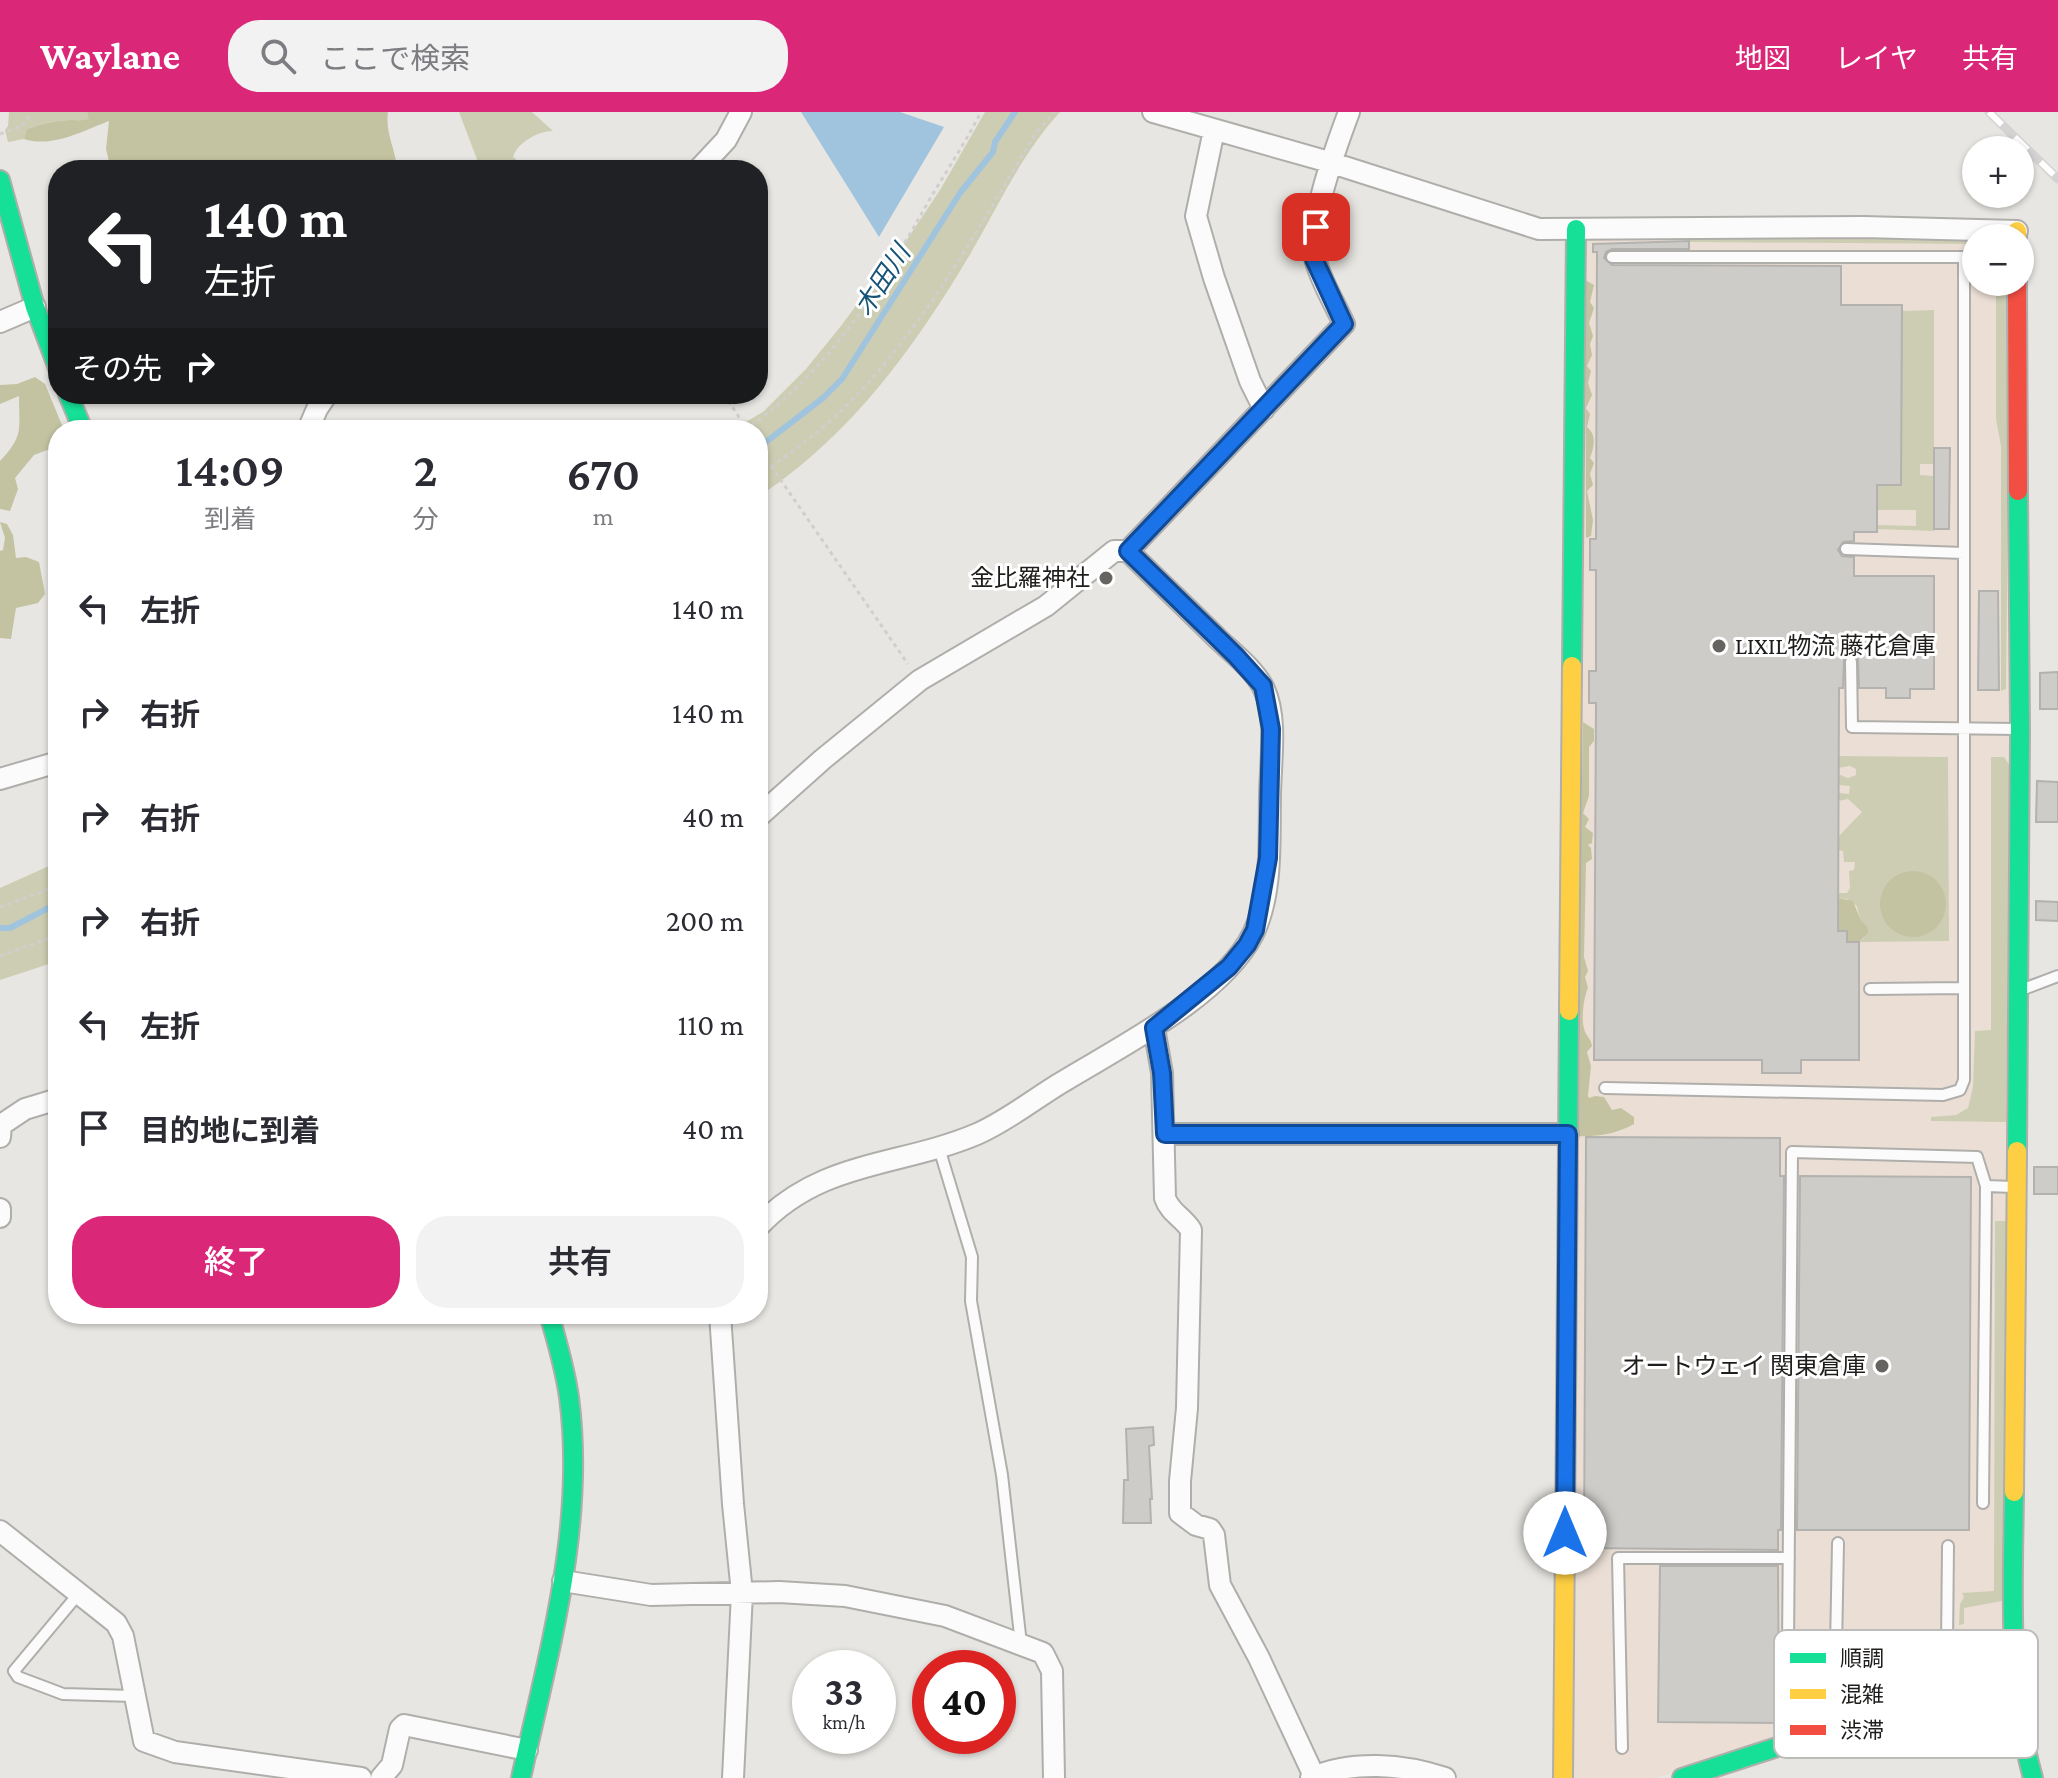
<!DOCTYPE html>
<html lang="ja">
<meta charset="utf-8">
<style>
:root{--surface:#fff;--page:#f2f2f3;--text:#2b2b33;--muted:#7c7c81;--accent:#db2777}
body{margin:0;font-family:"Crimson Pro","Noto Sans JP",serif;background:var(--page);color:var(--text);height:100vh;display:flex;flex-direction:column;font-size:30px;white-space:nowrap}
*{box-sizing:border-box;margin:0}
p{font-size:26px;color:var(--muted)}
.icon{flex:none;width:44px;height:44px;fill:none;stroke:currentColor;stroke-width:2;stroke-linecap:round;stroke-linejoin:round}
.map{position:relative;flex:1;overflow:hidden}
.side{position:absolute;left:48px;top:308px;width:720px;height:904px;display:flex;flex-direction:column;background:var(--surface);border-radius:32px;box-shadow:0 2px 6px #0004}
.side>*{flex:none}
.guide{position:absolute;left:48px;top:48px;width:720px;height:244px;border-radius:32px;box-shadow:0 2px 6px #0004;background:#202124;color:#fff;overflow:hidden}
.fabs{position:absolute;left:1962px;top:24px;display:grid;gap:16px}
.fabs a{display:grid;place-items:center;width:72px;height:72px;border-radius:50%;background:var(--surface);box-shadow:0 2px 6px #0004;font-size:40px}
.speed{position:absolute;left:792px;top:1538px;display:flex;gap:16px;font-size:40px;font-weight:700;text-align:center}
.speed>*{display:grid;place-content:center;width:104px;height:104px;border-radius:50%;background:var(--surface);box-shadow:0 2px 6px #0004;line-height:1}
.speed small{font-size:20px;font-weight:400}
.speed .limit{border:12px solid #d22;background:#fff;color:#111}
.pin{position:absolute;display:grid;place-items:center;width:68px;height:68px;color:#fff;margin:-34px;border-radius:16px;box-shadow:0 4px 12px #0006}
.me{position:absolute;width:88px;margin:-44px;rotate:0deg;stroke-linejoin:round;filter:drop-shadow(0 0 6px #0008)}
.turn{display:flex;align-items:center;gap:28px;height:168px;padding:0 24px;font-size:36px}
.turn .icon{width:104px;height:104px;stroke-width:2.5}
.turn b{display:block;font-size:56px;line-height:68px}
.then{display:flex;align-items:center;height:76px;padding:0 24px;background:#0003;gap:16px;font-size:30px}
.eta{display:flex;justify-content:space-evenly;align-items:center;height:136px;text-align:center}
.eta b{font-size:48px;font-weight:600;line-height:56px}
.button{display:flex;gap:16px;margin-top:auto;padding:16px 24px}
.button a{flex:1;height:92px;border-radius:32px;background:var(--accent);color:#fff;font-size:32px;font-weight:600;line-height:92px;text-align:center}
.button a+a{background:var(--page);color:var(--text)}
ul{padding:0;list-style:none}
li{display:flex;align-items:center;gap:24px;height:104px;padding:0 24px}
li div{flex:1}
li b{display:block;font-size:30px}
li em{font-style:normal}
header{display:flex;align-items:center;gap:48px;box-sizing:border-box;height:112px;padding:0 40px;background:var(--accent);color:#fff}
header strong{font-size:38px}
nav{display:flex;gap:44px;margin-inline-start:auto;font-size:28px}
.search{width:560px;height:72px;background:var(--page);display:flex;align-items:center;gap:20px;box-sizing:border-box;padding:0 28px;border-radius:32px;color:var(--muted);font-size:30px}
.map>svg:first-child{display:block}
.industrial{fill:#ebdfd5}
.green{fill:#cccdb2}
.forest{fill:#c3c3a2}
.water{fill:#a1c4de}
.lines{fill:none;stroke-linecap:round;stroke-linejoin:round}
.stream{stroke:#a1c4de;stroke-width:6}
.building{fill:#cdccc9;stroke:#b3b2af;stroke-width:2}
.lane-casing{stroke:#afaeab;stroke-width:14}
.street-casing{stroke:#afaeab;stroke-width:24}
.fast-casing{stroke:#afaeab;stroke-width:22}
.slow-casing{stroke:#afaeab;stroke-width:22}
.jam-casing{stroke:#afaeab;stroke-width:22}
.path{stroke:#cfcfce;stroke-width:3;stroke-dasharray:4 4;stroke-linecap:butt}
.lane{stroke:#fcfbfb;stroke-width:10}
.street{stroke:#fcfbfb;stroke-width:20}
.fast{stroke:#16e098;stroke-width:18}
.slow{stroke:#ffcf43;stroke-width:18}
.jam{stroke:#f24e42;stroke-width:18}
.rail-casing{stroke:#d4d2d2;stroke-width:9}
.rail{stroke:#fff;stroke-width:6;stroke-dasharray:18;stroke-linecap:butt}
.route-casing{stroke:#114b97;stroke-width:20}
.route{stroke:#1a73e8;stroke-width:14}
.poi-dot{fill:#656461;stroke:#fff;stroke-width:3}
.labels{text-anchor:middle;stroke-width:6;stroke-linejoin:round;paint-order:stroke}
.poi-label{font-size:24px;fill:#1f1e1c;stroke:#fff;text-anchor:end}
.water-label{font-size:26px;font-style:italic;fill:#165378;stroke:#fff}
.key{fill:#fff;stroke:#bcbcbb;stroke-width:2}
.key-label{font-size:22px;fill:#1f1e1c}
</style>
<header>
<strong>Waylane</strong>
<div class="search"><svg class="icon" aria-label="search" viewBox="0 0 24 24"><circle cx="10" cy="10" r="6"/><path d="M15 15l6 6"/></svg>ここで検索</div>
<nav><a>地図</a><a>レイヤ</a><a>共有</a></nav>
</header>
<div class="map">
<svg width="2058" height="1666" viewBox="0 0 2058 1666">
<rect width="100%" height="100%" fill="#e8e6e2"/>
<!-- industrial -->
<path class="industrial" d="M1583,122L1976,126V170H2010L2004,1563L1965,1578L1655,1666H1571Z"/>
<!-- green -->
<path class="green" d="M9,0H87L90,8C82,10 79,8 71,8C55,8 41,12 27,17L24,27L8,30L5,18L8,14Z
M459,0H532L553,19C538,19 518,30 513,45L529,58H481Z
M985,0H1060C1023,40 999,92 972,139C916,234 851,324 758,385V318H732L763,300L806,257L841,214L877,165L898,141L940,78Z
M1689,122L1976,126V132L1689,130Z
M1996,170H2010L2006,577L2001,579V334L1996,307Z
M1934,198V352H1920V363L1933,364L1934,419L1877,417V413L1916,414V398H1877L1841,373H1901L1902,199Z
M1839,644L1948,645L1949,829L1859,830L1864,826L1857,794L1847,787L1838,786V781H1847L1850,776L1849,759L1854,758L1855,750H1844L1843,739L1838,738V725L1862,700L1848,687L1838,689L1839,681L1849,682L1850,674L1839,673L1838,662L1848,666L1856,663V657L1850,654L1838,656Z
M1991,645H2004L2010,654L2006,1010L1931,1009V1005L1956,1003L1968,996L1973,975L1975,919L1991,918Z
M58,750V849L0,868V776Z
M1995,1109H2006L2002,1489L1964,1496V1512L1959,1513L1960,1492L1964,1485L1962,1481L1994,1479Z"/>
<!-- forest -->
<path class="forest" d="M87,0H388C385,20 395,36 397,56L111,58L106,37L109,9C83,19 52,36 24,27L27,17C41,12 56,8 71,8C79,8 83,9 89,7Z
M1585,168L1594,173L1590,190L1594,196L1589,211L1593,224L1590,232L1592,243L1587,254L1591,259L1588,271L1592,283L1586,296L1590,302L1587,315C1597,323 1594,335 1590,346L1594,351L1590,362L1593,373L1587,379L1593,408L1591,424L1586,426Z
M35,265L45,272L64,318H58V334L34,343L15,366L18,377L10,399L0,397V349C24,324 19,317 19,284L0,292V273L17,272Z
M0,410L7,412L13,423L16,446L26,445L39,450L45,482L38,491L16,496L11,527L0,526V439L3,438L5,426Z
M1583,610L1594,617V629L1589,635V684L1583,701L1589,707L1585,715L1593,721L1592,731L1588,733L1591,736L1592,747L1586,751L1584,845L1588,859L1585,865L1588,876C1584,884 1581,906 1584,916C1585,923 1591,926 1592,934L1587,940L1591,954L1588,984L1589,986L1595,984L1604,985L1612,998L1621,996L1634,1005V1012C1617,1022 1596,1025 1576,1024Z
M1880 792a33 33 0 1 1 66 0a33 33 0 1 1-66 0Z
M1838,786L1853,789L1861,809L1867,814L1868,821L1859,830H1847V819H1838Z"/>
<!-- water -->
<path class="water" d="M801,0H900L944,15L879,125Z"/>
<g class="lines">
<!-- stream -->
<path class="stream" d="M758,336L823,286L842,267L960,81L993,40L995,30L1015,0
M0,816H10L58,791"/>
</g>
<!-- building -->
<path class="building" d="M1689,129V137H1612L1606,140L1604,146L1612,153L1841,154V193H1902L1901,373H1877V420H1854V429L1843,430L1838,438L1842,444L1854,445V464H1934V577H1910V586H1886V576H1859L1858,547L1850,542L1844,547L1843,576H1839L1838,819H1847V830H1859V948H1801V961H1762V948H1594L1596,591H1589V559H1596V458H1590V427H1596L1597,140H1593V132Z
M1934,336H1950L1949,417H1934Z
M1979,479H1998L1999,578H1978Z
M2058,560V597H2040V561Z
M2037,669L2058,670V710H2036Z
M2036,789L2058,790V809L2036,808Z
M1586,1025L1780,1026V1064H1784L1781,1418H1778V1438L1584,1436Z
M2034,1055H2058V1082H2034Z
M1800,1064L1971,1065L1969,1418H1797Z
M1153,1315L1154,1333L1149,1334L1152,1387H1150L1151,1411H1123L1124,1368H1128L1126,1317Z
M1660,1454H1778L1779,1611L1658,1610Z"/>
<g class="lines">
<!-- lane casing -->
<g class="lane-casing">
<path id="lane" d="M1846,437L1964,441
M1851,550L1852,615L2018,617
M1870,877L1963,876
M2021,878L2058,864
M1605,976L1943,983L1960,978L1964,968V145H1612
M939,1036L972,1145L971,1189L1002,1363L1021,1532
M1983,1391L1986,1074
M80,1480L14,1559L18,1565L63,1582L134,1584
M2009,1533L1788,1535L1792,1040L1977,1045L1986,1074L2014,1075
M1947,1534L1948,1434
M1836,1535L1838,1431
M1622,1636L1618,1446H1789"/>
</g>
<!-- street casing -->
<g class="street-casing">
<path id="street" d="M1153,0L1329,50L1539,117L1863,115L2017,119
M1214,18L1196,104L1214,166L1250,269L1264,297
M698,58L726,28L741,0
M0,210L35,195
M308,318L317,297L327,282
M1128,439L1344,212C1335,192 1322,171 1316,150C1305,118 1337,32 1349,0
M0,667L58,650
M758,705L823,647L920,568L1046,494L1114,439H1128C1158,469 1189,498 1219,528C1234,542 1255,558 1264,577C1278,607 1270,652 1270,685C1269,728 1273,781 1253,822C1221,885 1119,935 1059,972C1033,988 1005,1010 977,1022C899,1055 820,1048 758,1115
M1154,916L1162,961L1165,1086C1170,1101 1183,1105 1191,1118L1187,1296L1180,1369V1401L1196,1413L1210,1417L1214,1423L1220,1473L1259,1546L1314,1664
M1165,1022H1568
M0,1025L1,1013L25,997L58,987
M0,1097V1105
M720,1202L733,1392L742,1481L733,1666
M0,1419L116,1511L123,1524L144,1629L175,1640L361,1666
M563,1469L651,1483L779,1480L845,1484L945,1504L1043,1541L1052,1559L1054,1666
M381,1666L392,1653L400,1617L404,1613L527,1638
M1311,1666C1352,1648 1403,1652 1445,1666"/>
</g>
<!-- fast casing -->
<g class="fast-casing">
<path id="fast" d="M0,68L35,195L58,256
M68,282L83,318
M1572,554L1576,117
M2017,1039L2020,617L2018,379
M2014,1380C2013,1476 2007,1573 2033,1666
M1565,1420L1569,899
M521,1666C548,1542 586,1414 569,1285C565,1257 557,1229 549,1202
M1682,1666L1811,1624L1943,1593L2016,1580"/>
</g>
<!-- slow casing -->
<g class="slow-casing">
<path id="slow" d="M2017,119V126
M1569,899L1572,554
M2014,1380L2017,1039
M1563,1666L1565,1420"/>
</g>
<!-- jam casing -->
<g class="jam-casing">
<path id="jam" d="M2017,170L2018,379"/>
</g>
<!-- path -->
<path class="path" d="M0,22L22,14L32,0
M724,282L746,316
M745,318C831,258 880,175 931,85C948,57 966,29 981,0
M771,354L908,552
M758,364C786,344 815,324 840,300C922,221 977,117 1036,21L1054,0
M0,795L58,774
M0,844L58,823"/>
<!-- lane -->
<use href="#lane" class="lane"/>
<!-- street -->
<use href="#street" class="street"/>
<!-- fast -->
<use href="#fast" class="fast"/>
<!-- slow -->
<use href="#slow" class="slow"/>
<!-- jam -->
<use href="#jam" class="jam"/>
<!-- rail casing -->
<g class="rail-casing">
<path id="rail" d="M1989,0L2058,67"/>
</g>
<!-- rail -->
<use href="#rail" class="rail"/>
</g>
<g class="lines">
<!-- route casing -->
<g class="route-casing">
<path id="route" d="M1316,115L1314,147L1344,212L1128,439L1236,544L1263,574L1271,617L1268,746L1255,818L1247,833L1229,855L1154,916L1162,961L1165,1022H1568L1565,1421"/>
</g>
<!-- route -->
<use href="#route" class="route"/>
</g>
<!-- markers -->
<g class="poi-dot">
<circle cx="1106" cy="466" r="8"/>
<circle cx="1719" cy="534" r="8"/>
<circle cx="1882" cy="1254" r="8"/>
</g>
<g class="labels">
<!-- poi labels -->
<g class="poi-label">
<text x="1090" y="474">金比羅神社</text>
<text x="1735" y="542" text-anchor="start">LIXIL物流 藤花倉庫</text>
<text x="1866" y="1262">オートウェイ 関東倉庫</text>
</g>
<!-- water labels -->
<g class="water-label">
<text transform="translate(882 168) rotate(-57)" y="9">木田川</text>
</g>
</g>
<!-- legend -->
<rect x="1774" y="1518" width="264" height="128" rx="12" class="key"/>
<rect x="1790" y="1541" width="36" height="10" fill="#16e098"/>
<rect x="1790" y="1577" width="36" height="10" fill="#ffcf43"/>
<rect x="1790" y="1613" width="36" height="10" fill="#f24e42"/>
<g class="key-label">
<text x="1840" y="1554">順調</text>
<text x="1840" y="1590">混雑</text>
<text x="1840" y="1626">渋滞</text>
</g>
</svg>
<div class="fabs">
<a>+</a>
<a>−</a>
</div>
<div class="speed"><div>33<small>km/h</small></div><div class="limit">40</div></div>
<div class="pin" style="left:1316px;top:115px;background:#d93025"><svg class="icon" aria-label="arrive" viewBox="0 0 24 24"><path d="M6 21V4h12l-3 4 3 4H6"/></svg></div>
<svg class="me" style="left:1565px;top:1421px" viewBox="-20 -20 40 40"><circle r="19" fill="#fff"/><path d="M0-13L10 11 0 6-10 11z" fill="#1a73e8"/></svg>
<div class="guide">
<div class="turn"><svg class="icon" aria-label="left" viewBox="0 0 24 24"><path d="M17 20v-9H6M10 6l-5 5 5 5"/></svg><div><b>140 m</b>左折</div></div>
<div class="then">その先<svg class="icon" aria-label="right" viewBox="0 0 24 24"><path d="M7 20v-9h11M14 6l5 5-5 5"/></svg></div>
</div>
<section class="side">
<div class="eta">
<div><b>14:09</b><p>到着</p></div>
<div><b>2</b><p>分</p></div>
<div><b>670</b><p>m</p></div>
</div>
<ul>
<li><svg class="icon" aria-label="left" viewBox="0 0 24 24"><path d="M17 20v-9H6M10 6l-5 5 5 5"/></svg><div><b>左折</b></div><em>140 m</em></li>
<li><svg class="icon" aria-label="right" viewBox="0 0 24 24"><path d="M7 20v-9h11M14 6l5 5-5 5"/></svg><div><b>右折</b></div><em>140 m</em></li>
<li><svg class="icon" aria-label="right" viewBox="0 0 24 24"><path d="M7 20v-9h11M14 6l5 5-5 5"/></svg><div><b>右折</b></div><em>40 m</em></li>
<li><svg class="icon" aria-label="right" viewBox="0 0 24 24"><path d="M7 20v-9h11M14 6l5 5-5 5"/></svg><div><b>右折</b></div><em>200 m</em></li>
<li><svg class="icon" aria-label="left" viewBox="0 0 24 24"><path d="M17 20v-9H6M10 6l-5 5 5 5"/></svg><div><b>左折</b></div><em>110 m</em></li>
<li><svg class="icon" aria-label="arrive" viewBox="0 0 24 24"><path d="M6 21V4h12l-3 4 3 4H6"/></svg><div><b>目的地に到着</b></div><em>40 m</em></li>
</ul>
<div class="button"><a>終了</a><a>共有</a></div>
</section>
</div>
